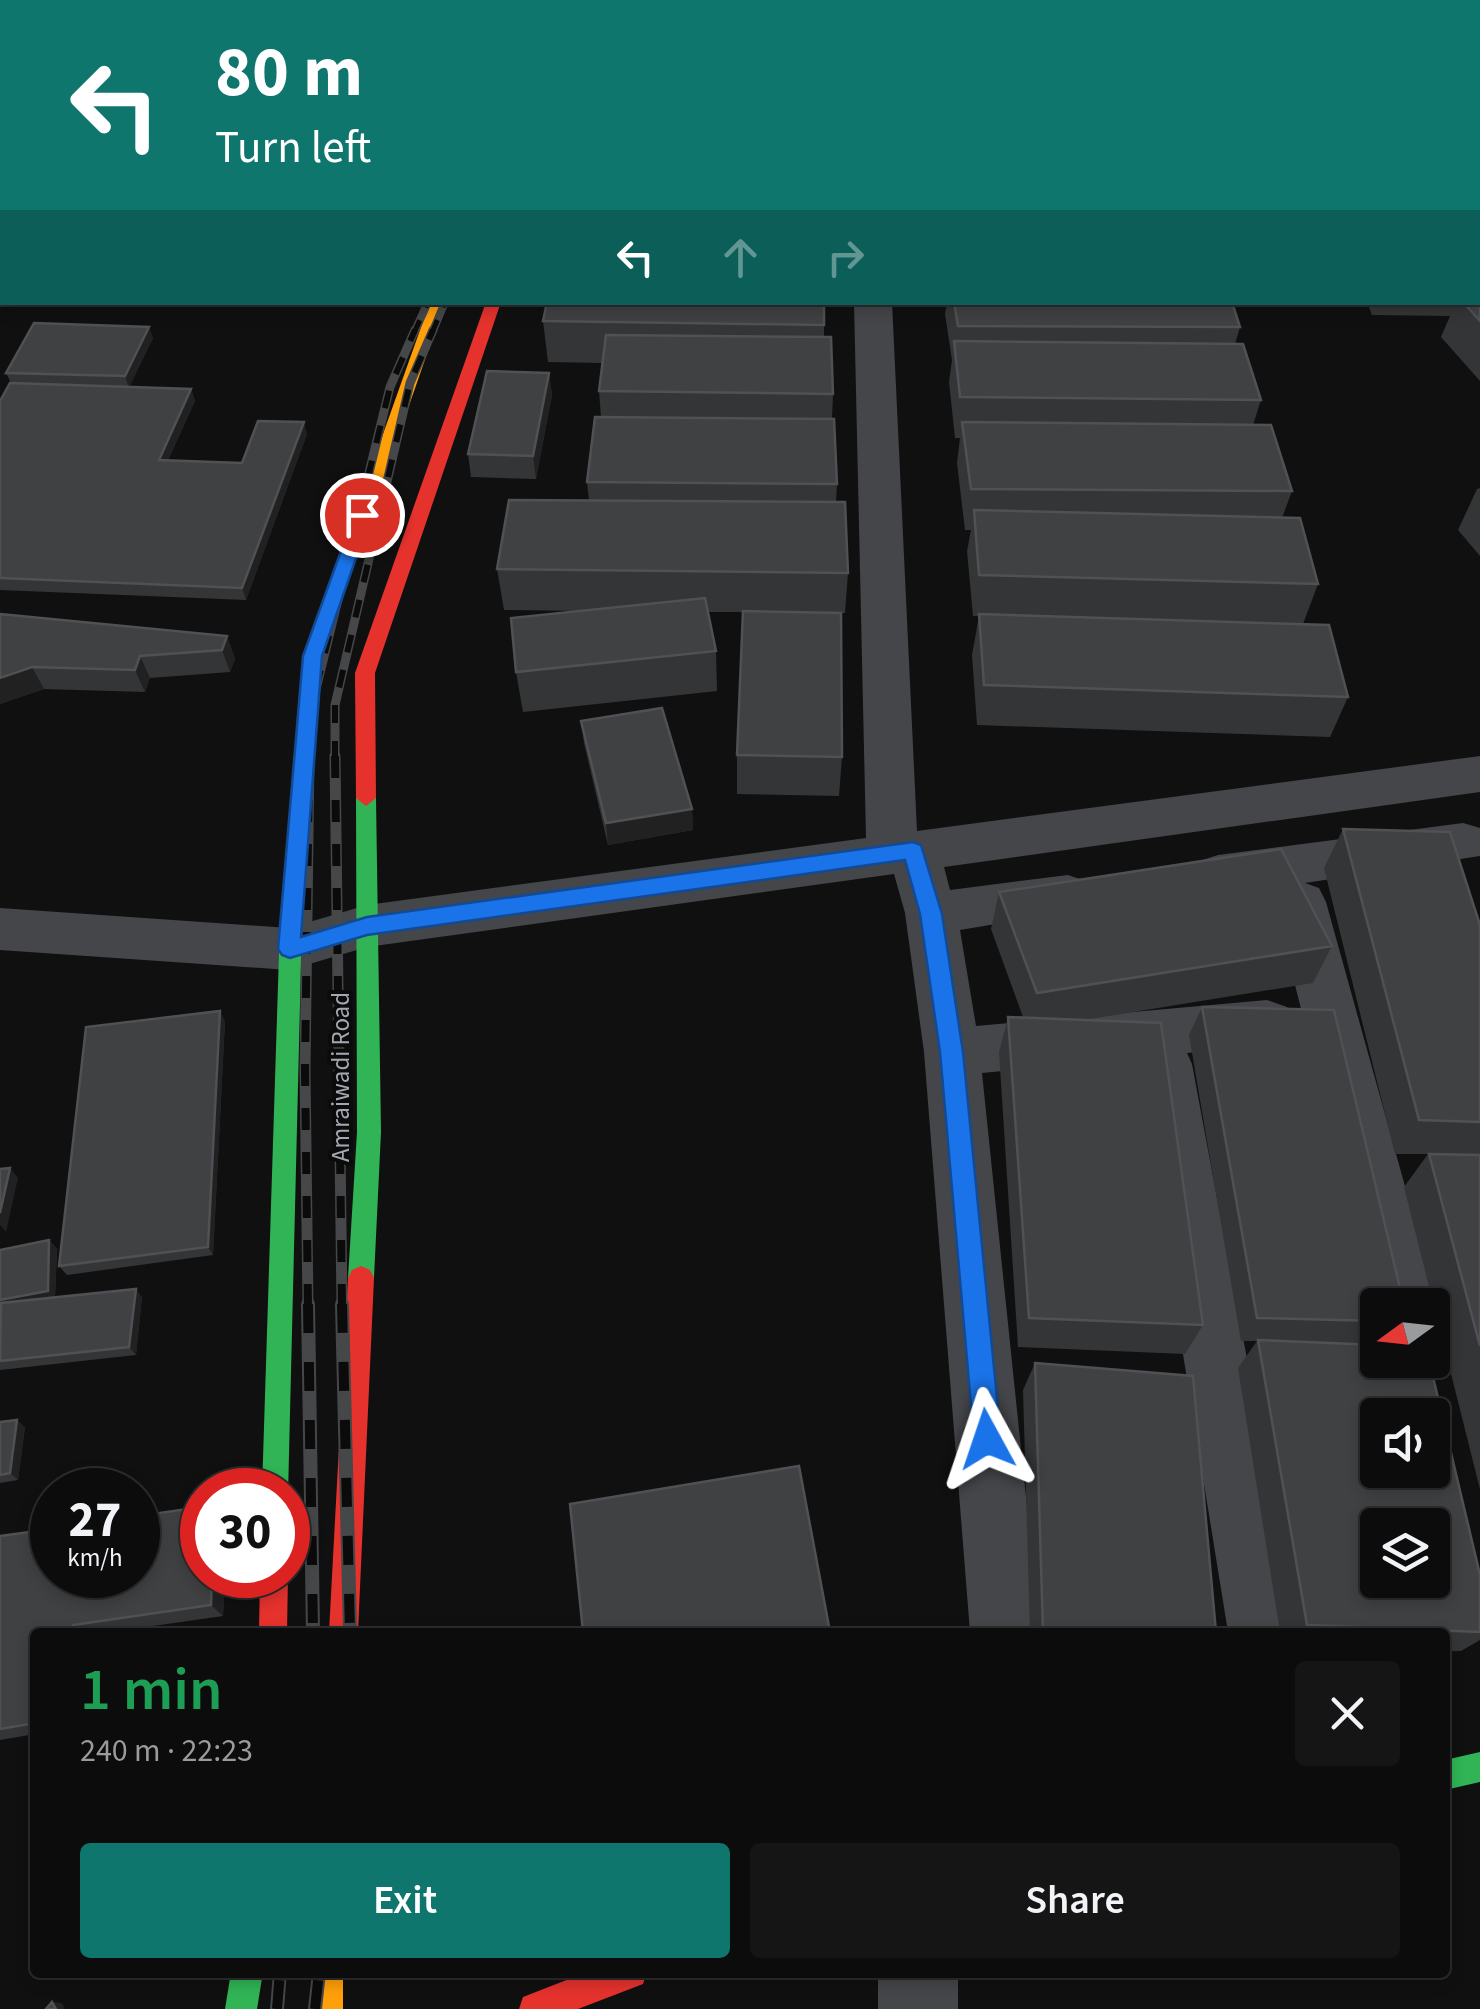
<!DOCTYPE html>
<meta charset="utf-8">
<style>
:root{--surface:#0c0c0d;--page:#151516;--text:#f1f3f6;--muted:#9a9b9d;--line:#2c2c2e;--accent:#0f766e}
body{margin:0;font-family:"Source Sans 3",sans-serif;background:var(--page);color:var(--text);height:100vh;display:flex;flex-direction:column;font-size:38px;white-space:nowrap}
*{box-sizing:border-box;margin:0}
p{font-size:32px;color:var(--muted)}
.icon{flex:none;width:55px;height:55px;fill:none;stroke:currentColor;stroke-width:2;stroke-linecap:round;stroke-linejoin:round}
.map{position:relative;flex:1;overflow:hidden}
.side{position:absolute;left:30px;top:1628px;width:1420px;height:350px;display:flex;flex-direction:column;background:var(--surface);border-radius:10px;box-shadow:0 5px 15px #0003,0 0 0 2px var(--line)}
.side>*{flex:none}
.banner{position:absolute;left:0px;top:0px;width:1480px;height:305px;box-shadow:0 5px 15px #0003,0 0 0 2px var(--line);background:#0f766e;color:#fff;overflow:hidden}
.needle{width:65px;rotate:255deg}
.tools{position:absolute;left:1360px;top:1288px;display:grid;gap:20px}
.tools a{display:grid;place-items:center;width:90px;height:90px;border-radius:10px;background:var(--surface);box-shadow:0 5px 15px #0003,0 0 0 2px var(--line);font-size:50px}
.speed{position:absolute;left:30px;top:1468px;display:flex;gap:20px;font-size:50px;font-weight:700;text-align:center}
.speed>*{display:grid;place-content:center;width:130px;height:130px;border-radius:50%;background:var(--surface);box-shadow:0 5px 15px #0003,0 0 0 2px var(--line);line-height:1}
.speed small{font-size:25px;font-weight:400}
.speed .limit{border:15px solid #d22;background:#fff;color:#111}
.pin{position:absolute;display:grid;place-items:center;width:85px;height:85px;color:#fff;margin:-42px;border:5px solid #fff;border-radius:50%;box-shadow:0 2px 10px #0007}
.me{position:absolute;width:110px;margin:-55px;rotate:355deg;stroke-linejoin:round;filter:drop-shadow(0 0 8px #0008)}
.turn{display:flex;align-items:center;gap:35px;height:210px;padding:0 50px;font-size:45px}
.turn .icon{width:130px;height:130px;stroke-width:2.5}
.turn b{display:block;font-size:70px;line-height:85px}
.lanes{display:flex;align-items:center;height:95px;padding:0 50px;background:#0003;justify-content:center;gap:50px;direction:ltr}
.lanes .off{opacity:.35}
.round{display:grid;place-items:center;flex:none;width:105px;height:105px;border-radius:10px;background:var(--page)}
.head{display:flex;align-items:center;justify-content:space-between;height:170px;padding:0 50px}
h1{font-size:60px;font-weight:600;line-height:75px;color:#1e9e55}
.primary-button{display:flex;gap:20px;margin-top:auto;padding:20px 50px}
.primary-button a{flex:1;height:115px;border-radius:10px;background:var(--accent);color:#fff;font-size:40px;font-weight:600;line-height:115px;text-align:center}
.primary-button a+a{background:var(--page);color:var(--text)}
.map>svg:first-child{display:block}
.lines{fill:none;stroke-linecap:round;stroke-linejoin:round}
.street{fill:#444649;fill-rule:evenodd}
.fast{fill:#30b455;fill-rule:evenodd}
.slow{fill:#ff9f0a;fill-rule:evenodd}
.jam{fill:#e5322d;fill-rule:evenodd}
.rail-far3-casing{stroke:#464749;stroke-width:8}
.rail-far2-casing{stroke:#464749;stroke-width:9}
.rail-far1-casing{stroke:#464749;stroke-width:11}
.rail-casing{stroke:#464749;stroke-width:14}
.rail-far3{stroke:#0b0b0c;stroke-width:5;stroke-dasharray:14;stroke-linecap:butt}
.rail-far2{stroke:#0b0b0c;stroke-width:6;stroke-dasharray:18;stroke-linecap:butt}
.rail-far1{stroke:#0b0b0c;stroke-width:8;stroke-dasharray:22;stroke-linecap:butt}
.rail{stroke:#0b0b0c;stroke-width:10;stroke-dasharray:29;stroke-linecap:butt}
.wall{fill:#343536}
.shaded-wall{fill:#212122}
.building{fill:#404143;stroke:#4f5154;stroke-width:2.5;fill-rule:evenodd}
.route{fill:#1a73e8;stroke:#114b97;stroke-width:2.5}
.labels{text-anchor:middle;stroke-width:8;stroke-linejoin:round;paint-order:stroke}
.street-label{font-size:25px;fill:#a2a8b0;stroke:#0b0b0c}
</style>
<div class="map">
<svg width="1480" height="2009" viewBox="0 0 1480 2009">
<rect width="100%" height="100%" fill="#101011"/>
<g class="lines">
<!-- street -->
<path class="street" d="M854,302H892L917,831L1480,756V792L944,867L950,890L1068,875L1086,881L1094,895L1086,909L960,930L976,1026L1267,1000L1287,1007L1295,1023L1287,1039L1267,1046L1187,1053L1192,1064L1298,1632H1228L1136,1064L1139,1058L982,1073L1040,1632H970L924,1052L905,913L894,874L367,947L289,970L0,950V908L289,928L367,905L866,838Z
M1463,823L1480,828V856L1305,883L1319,888L1326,902L1438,1305L1432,1318V1305H1378V1309L1376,1305L1274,902L1281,888L1289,885L1218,895L1200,889L1192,875L1200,861L1218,855Z
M878,1972H958V2009H878Z"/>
<!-- fast -->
<path class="fast" d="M740,0H848L739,2Z
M1184,0H1260L1183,2Z
M366,790L376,798L381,1132L374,1278L370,1286L361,1290L352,1286L348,1278L357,1132L356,798Z
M291,913L302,922L288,1495V1490H262L280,922Z
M1480,1752V1782L1445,1790V1760Z
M231,1972H263L257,2009H225Z"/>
<!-- slow -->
<path class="slow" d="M489,0H540L541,2H491Z
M430,302H445L322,656L302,922L291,931L280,922L304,656Z
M311,1972H343V2009H311Z"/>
<!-- jam -->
<path class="jam" d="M311,0H349L350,2H313Z
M486,302H501L375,673L376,798L366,806L356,798L355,673Z
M361,1266L370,1270L374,1278L358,1632H329L348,1278L352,1270Z
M288,1573V1575L287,1632H259L260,1575Z
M587,1972H647L643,1984L578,2009H519L523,1997Z"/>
<!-- rail-far3 casing -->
<g class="rail-far3-casing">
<path id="rail-far3" d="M414,333L428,302
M432,333L445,302"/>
</g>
<!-- rail-far2 casing -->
<g class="rail-far2-casing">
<path id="rail-far2" d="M309,759V718L390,387L415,330
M335,759V705L410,383L433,330"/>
</g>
<!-- rail-far1 casing -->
<g class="rail-far1-casing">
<path id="rail-far1" d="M335,756L342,1306
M308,1306L305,1071L309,756"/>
</g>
<!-- rail casing -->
<g class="rail-casing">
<path id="rail" d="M308,1304L313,1632
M342,1304L350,1632
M277,2009L280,1972
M315,2009L319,1972"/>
</g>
<!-- rail-far3 -->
<use href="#rail-far3" class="rail-far3"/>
<!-- rail-far2 -->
<use href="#rail-far2" class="rail-far2"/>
<!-- rail-far1 -->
<use href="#rail-far1" class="rail-far1"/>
<!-- rail -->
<use href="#rail" class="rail"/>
</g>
<!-- wall -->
<path class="wall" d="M0,1L2,2V103H0Z
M1478,94L1480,97V171H1478Z
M1480,192V244H1478V193Z
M1480,294V381L1441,337L1450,316L1372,315L1367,302H1478Z
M947,302H1232L1240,327L1235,344L1261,400L1253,425L1292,491L1282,518L1318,584L1303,624L1348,697L1330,737L977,725L972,655L979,616H973L967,551L971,530H965L957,463L960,438H955L949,382L952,360L945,314Z
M543,321L824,325V337L833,394L832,419L837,484L836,502L848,573L845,613H829L842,757L839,796L737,794V755L743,612H708L716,651L717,691L523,712L516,672L584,611L504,610L497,569L589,500L587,482L601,417L599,391L602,363L548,362Z
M153,338L129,387L191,389L195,401L168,460L242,463L307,434L246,600L0,590V401L11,383L6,373Z
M549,373L552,395L536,479L471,477L468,454Z
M1480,488V556L1458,530L1477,489Z
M0,614L227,636L235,659L230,672L150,678L145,692L44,689L0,704Z
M581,721L692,809L693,830L608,845L584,743Z
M1343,829L1480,925V1489L1404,1187L1428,1154H1395L1324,868Z
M999,892L1332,946L1313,983L1084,1020L1203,1325L1185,1354L1018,1347L999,1052L1008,1017H1023L991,929Z
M1202,1007L1378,1305V1344L1480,1575V1640L1461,1651H1445V1632H1280L1238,1368L1257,1341H1241L1189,1035Z
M225,1021L213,1255L67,1275L59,1266Z
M49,1240L57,1249L55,1297H142L136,1355L0,1370V1250Z
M1035,1363L1216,1632H1030L1023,1390Z
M0,1422L25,1427L18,1480L0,1483Z
M0,1536L202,1575H225L223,1616L111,1632H35V1734L0,1740Z"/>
<!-- shaded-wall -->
<path class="shaded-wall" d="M149,327L153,338L129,388L125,376Z
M549,373L552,395L536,479L533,456Z
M191,389L195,401L163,472L159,460Z
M304,422L307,434L246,600L242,588Z
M227,636L235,659L230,672L222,650Z
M140,656L150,678L145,692L135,670Z
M32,667L44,689L0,704V678Z
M692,809L693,830L608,845L606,823Z
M220,1011L225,1021L213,1255L208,1247Z
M10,1168L18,1178L6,1232L0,1225V1213Z
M49,1240L57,1249L55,1299L0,1309V1300Z
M136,1289L142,1297L136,1355L129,1347Z
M17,1420L25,1427L18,1480L10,1473Z
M212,1575H225L223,1616L211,1605Z
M73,1625L85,1632H73Z
M52,2002L62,2003L65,2009H56Z"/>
<!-- building -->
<path class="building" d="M0,1L22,2H2V21L0,20Z
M1478,10H1480V66L1478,67Z
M2,28V92H0V30Z
M1478,122H1480V150H1478Z
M2,123V168L0,167V126Z
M1480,192V223H1478V193Z
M1478,294H1480V321L1463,302H1478Z
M547,302H824V325L543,321Z
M954,302H1232L1240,327L958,326Z
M34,323L149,327L125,376L6,373Z
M606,335L831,337L833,394L599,391Z
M954,341L1243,344L1261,400L960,397Z
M487,371L549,373L533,456L468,454Z
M10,383L191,389L159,460L242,463L258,421L304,422L242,588L0,578V401Z
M595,417L834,419L837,484L587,482Z
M962,422L1271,425L1292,491L971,489Z
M509,500L845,502L848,573L497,569Z
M974,510L1300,518L1318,584L979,575Z
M705,598L716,651L516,672L511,618Z
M743,611L841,613L842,757L737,755Z
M0,614L227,636L222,650L140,656L135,670L32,667L0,678Z
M979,614L1329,625L1348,697L984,685Z
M662,708L692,809L606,823L581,721Z
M1343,829L1450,832L1480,925V1122L1419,1120Z
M1281,849L1332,946L1037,993L999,892Z
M1202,1007L1334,1010L1404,1305H1378V1321L1257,1318Z
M220,1011L208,1247L59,1266L86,1027Z
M1008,1017L1161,1023L1203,1325L1029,1318Z
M1429,1154L1480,1155V1346Z
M10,1168L0,1213V1169Z
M49,1240L48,1291L0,1300V1250Z
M136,1289L129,1347L0,1361L1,1303Z
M1258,1340L1378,1345V1360H1429L1480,1575V1632L1307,1625ZM1378,1415H1432V1470H1378ZM1378,1525H1432V1580H1378Z
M1035,1363L1193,1376L1216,1632H1043Z
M17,1420L10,1473L0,1475V1422Z
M799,1466L830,1632H583L570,1504Z
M202,1507V1575H212L211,1605L73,1625V1632H35V1723L0,1729V1536L52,1529V1575H138V1516Z
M52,2002L56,2009H46Z"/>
<!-- route -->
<path class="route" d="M362,509L371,515L322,656L301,937L367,917L913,842L921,845L942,914L963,1052L1001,1439L997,1448L987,1452L978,1448L974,1439L940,1052L920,914L905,860L367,935L290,958L282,955L278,949L303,656L354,515Z"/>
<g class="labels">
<!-- street labels -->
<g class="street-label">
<text transform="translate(340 1077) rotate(-90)" y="9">Amraiwadi Road</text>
</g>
</g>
</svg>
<div class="tools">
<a><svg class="needle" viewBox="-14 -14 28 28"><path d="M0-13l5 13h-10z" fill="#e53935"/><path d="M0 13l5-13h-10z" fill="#9a9b9d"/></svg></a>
<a><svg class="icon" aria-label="sound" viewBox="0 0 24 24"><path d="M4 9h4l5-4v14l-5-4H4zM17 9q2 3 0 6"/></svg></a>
<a><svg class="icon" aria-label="layers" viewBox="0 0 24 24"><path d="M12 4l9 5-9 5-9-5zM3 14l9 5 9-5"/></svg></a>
</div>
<div class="speed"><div>27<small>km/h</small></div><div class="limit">30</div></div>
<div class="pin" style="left:362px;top:515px;background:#d93025"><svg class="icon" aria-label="arrive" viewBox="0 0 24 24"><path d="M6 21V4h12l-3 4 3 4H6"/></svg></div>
<svg class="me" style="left:987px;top:1439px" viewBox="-20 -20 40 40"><path d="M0-17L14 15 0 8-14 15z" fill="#1a73e8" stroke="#fff" stroke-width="4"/></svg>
<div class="banner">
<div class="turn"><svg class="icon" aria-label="left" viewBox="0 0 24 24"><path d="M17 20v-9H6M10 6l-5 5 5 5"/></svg><div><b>80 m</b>Turn left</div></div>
<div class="lanes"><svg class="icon" aria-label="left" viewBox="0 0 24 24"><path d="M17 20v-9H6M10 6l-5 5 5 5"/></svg><svg class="icon off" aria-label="ahead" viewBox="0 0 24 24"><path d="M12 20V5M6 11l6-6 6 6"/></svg><svg class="icon off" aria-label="right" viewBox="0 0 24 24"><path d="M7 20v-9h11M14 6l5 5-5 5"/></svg></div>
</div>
<section class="side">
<div class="head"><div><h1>1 min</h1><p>240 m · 22:23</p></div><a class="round"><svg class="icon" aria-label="close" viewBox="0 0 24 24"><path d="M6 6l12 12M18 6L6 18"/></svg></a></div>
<div class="primary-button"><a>Exit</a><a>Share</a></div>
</section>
</div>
